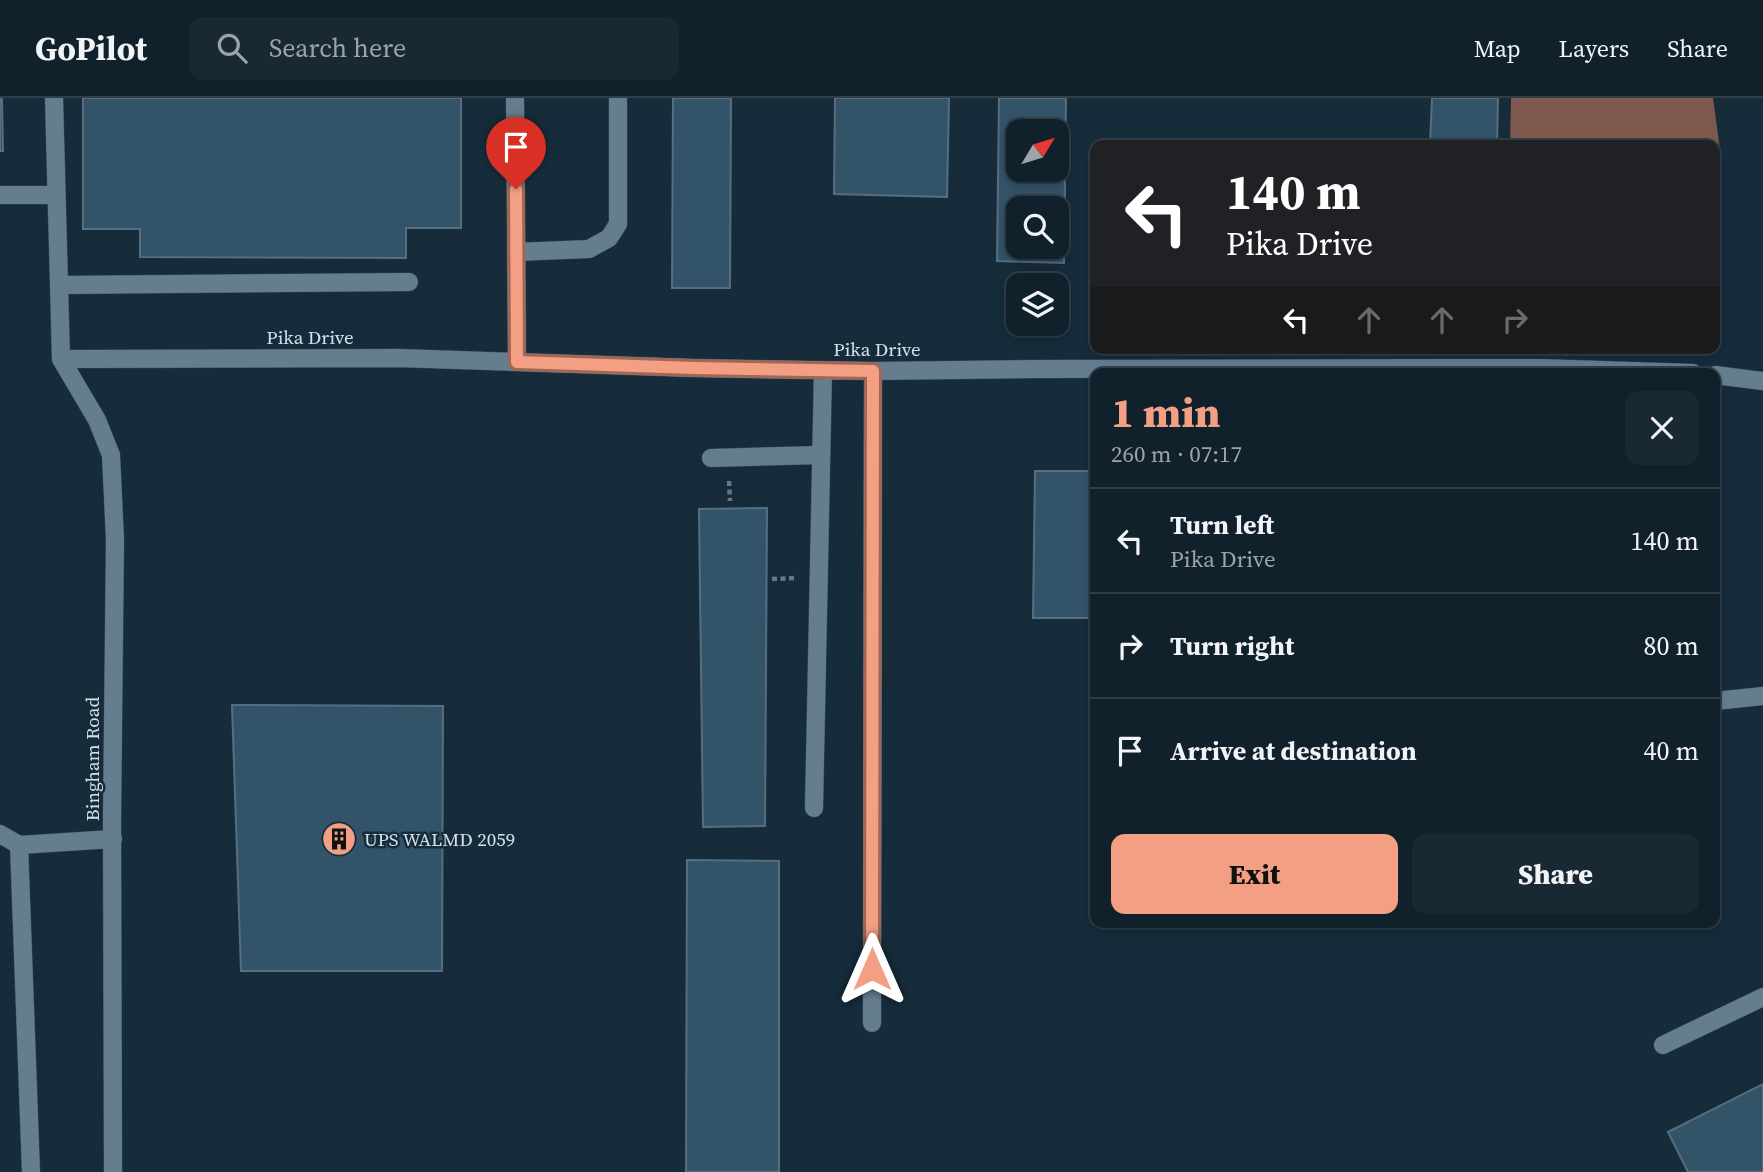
<!DOCTYPE html>
<meta charset="utf-8">
<style>
:root{--surface:#10212c;--page:#192934;--text:#f1f3f6;--muted:#9ca3a9;--line:#303e48;--accent:#f39f84}
body{margin:0;font-family:"Source Serif 4",serif;background:var(--page);color:var(--text);height:100vh;display:flex;flex-direction:column;font-size:26px;white-space:nowrap}
*{box-sizing:border-box;margin:0}
p{font-size:23px;color:var(--muted)}
.icon{flex:none;width:38px;height:38px;fill:none;stroke:currentColor;stroke-width:2;stroke-linecap:round;stroke-linejoin:round}
.map{position:relative;flex:1;overflow:hidden}
.details{position:absolute;left:1090px;top:270px;width:630px;height:560px;display:flex;flex-direction:column;background:var(--surface);border-radius:14px;box-shadow:0 4px 10px #0003,0 0 0 2px var(--line)}
.details>*{flex:none}
.top-card{position:absolute;left:1090px;top:42px;width:630px;height:214px;border-radius:14px;box-shadow:0 4px 10px #0003,0 0 0 2px var(--line);background:#202124;color:#fff;overflow:hidden}
.needle{width:46px;rotate:52deg}
.buttons{position:absolute;left:1006px;top:21px;display:grid;gap:14px}
.buttons a{display:grid;place-items:center;width:63px;height:63px;border-radius:14px;background:var(--surface);box-shadow:0 4px 10px #0003,0 0 0 2px var(--line);font-size:35px}
.pin{position:absolute;display:grid;place-items:center;width:60px;height:60px;color:#fff;margin:-72px -30px;border-radius:50% 50% 50% 0;rotate:-45deg;box-shadow:0 0 7px #0007}
.pin .icon{rotate:45deg}
.me{position:absolute;width:77px;margin:-38px;rotate:0deg;stroke-linejoin:round;filter:drop-shadow(0 0 5px #0008)}
.turn{display:flex;align-items:center;gap:24px;height:147px;padding:0 21px;font-size:32px}
.turn .icon{width:91px;height:91px;stroke-width:2.5}
.turn b{display:block;font-size:49px;line-height:60px}
.lanes{display:flex;align-items:center;height:66px;padding:0 21px;background:#0003;justify-content:center;gap:35px;direction:ltr}
.lanes .off{opacity:.35}
.round{display:grid;place-items:center;flex:none;width:74px;height:74px;border-radius:14px;background:var(--page)}
.overview{display:flex;align-items:center;justify-content:space-between;height:119px;padding:0 21px}
h1{font-size:42px;font-weight:800;line-height:52px;color:var(--accent)}
.primary-button{display:flex;gap:14px;margin-top:auto;padding:14px 21px}
.primary-button a{flex:1;height:80px;border-radius:14px;background:var(--accent);color:#111;font-size:28px;font-weight:800;line-height:80px;text-align:center}
.primary-button a+a{background:var(--page);color:var(--text)}
ul{padding:0;list-style:none}
li{display:flex;align-items:center;gap:21px;height:105px;padding:0 21px;border-top:2px solid var(--line)}
li div{flex:1}
li b{display:block;font-size:26px}
li em{font-style:normal}
header{display:flex;align-items:center;gap:42px;box-sizing:border-box;height:98px;padding:0 35px;background:var(--surface);border-bottom:2px solid var(--line)}
header strong{font-size:33px}
nav{display:flex;gap:38px;margin-inline-start:auto;font-size:24px}
.search{width:490px;height:63px;background:var(--page);display:flex;align-items:center;gap:18px;box-sizing:border-box;padding:0 24px;border-radius:14px;color:var(--muted);font-size:26px}
.map>svg:first-child{display:block}
.forest{fill:#7e594d}
.building{fill:#335369;stroke:#566e7f;stroke-width:2;fill-rule:evenodd}
.lines{fill:none;stroke-linecap:round;stroke-linejoin:round}
.minor-casing{stroke:#384955;stroke-width:19}
.path{stroke:#677986;stroke-width:4.5;stroke-dasharray:5 3.5;stroke-linecap:butt}
.minor{stroke:#657e8f;stroke-width:18}
.route-casing{stroke:#9e6756;stroke-width:18}
.route{stroke:#f39f84;stroke-width:12}
.labels{text-anchor:middle;stroke-width:5;stroke-linejoin:round;paint-order:stroke}
.street-label{font-size:19px;fill:#d3e0ea;stroke:#162c3b}
.poi-label{font-size:19px;fill:#d3e0ea;stroke:#162c3b;text-anchor:start}
</style>
<header>
<strong>GoPilot</strong>
<div class="search"><svg class="icon" aria-label="search" viewBox="0 0 24 24"><circle cx="10" cy="10" r="6"/><path d="M15 15l6 6"/></svg>Search here</div>
<nav><a>Map</a><a>Layers</a><a>Share</a></nav>
</header>
<div class="map">
<svg width="1763" height="1074" viewBox="0 0 1763 1074">
<rect width="100%" height="100%" fill="#162c3b"/>
<!-- forest -->
<path class="forest" d="M1511,0H1713L1721,59L1715,60V47H1510Z"/>
<!-- building -->
<path class="building" d="M0,0H2L3,53H0Z
M83,0H461V130H406V160L140,159V131H83Z
M673,0H731L730,190H672Z
M835,0H949L947,99L834,96Z
M999,0H1066L1064,165L997,163ZM1018,33H1057V72H1018ZM1018,110H1057V149H1018Z
M1432,0H1498L1497,47H1430Z
M1035,373H1096L1095,520H1033Z
M767,410L765,728L703,729L699,411Z
M232,607L443,608L442,873H241Z
M687,762L779,763V1074H686Z
M1763,986V1074H1688L1668,1034Z"/>
<g class="lines">
<!-- minor casing -->
<g class="minor-casing">
<path id="minor" d="M54,0L61,261L97,322L111,357L115,442L112,723L113,1074
M515,0L517,264
M0,97H56
M516,154L589,151L609,140L618,126V0
M59,187L409,184
M61,261L398,260L694,270L873,273L1037,271L1445,270H1541L1693,275
M1715,277L1763,283
M711,360L821,357
M1715,603L1763,598
M814,710L823,272
M0,736L19,747L113,741
M19,747L31,1074
M872,925L873,273
M1663,947L1763,899"/>
</g>
<!-- path -->
<path class="path" d="M729,383L730,403
M772,481L796,480"/>
<!-- minor -->
<use href="#minor" class="minor"/>
</g>
<g class="lines">
<!-- route casing -->
<g class="route-casing">
<path id="route" d="M516,91L517,264L694,270L873,273L872,871"/>
</g>
<!-- route -->
<use href="#route" class="route"/>
</g>
<!-- icons -->
<defs>
<g id="building-disc" transform="scale(1.75)"><circle r="9.5" fill="#f39f84" stroke="#162c3b"/><path d="M-4-6H4V6H1V3H-1V6H-4ZM-2.5-4.3h1.7v1.8h-1.7ZM.8-4.3h1.7v1.8H.8ZM-2.5-1h1.7V.8h-1.7ZM.8-1h1.7V.8H.8Z" fill="#111"/></g>
</defs>
<g fill-rule="evenodd">
<use href="#building-disc" x="339" y="741"/>
</g>
<g class="labels">
<!-- street labels -->
<g class="street-label">
<text x="310" y="246">Pika Drive</text>
<text x="877" y="258">Pika Drive</text>
<text transform="translate(92 661) rotate(-90)" y="7">Bingham Road</text>
</g>
<!-- poi labels -->
<g class="poi-label">
<text x="364" y="748">UPS WALMD 2059</text>
</g>
</g>
</svg>
<div class="buttons">
<a><svg class="needle" viewBox="-14 -14 28 28"><path d="M0-13l5 13h-10z" fill="#e53935"/><path d="M0 13l5-13h-10z" fill="#9ca3a9"/></svg></a>
<a><svg class="icon" aria-label="search" viewBox="0 0 24 24"><circle cx="10" cy="10" r="6"/><path d="M15 15l6 6"/></svg></a>
<a><svg class="icon" aria-label="layers" viewBox="0 0 24 24"><path d="M12 4l9 5-9 5-9-5zM3 14l9 5 9-5"/></svg></a>
</div>
<div class="pin" style="left:516px;top:91px;background:#d93025"><svg class="icon" aria-label="arrive" viewBox="0 0 24 24"><path d="M6 21V4h12l-3 4 3 4H6"/></svg></div>
<svg class="me" style="left:872px;top:871px" viewBox="-20 -20 40 40"><path d="M0-17L14 15 0 8-14 15z" fill="#f39f84" stroke="#fff" stroke-width="4"/></svg>
<div class="top-card">
<div class="turn"><svg class="icon" aria-label="left" viewBox="0 0 24 24"><path d="M17 20v-9H6M10 6l-5 5 5 5"/></svg><div><b>140 m</b>Pika Drive</div></div>
<div class="lanes"><svg class="icon" aria-label="left" viewBox="0 0 24 24"><path d="M17 20v-9H6M10 6l-5 5 5 5"/></svg><svg class="icon off" aria-label="ahead" viewBox="0 0 24 24"><path d="M12 20V5M6 11l6-6 6 6"/></svg><svg class="icon off" aria-label="ahead" viewBox="0 0 24 24"><path d="M12 20V5M6 11l6-6 6 6"/></svg><svg class="icon off" aria-label="right" viewBox="0 0 24 24"><path d="M7 20v-9h11M14 6l5 5-5 5"/></svg></div>
</div>
<section class="details">
<div class="overview"><div><h1>1 min</h1><p>260 m · 07:17</p></div><a class="round"><svg class="icon" aria-label="close" viewBox="0 0 24 24"><path d="M6 6l12 12M18 6L6 18"/></svg></a></div>
<ul>
<li><svg class="icon" aria-label="left" viewBox="0 0 24 24"><path d="M17 20v-9H6M10 6l-5 5 5 5"/></svg><div><b>Turn left</b><p>Pika Drive</p></div><em>140 m</em></li>
<li><svg class="icon" aria-label="right" viewBox="0 0 24 24"><path d="M7 20v-9h11M14 6l5 5-5 5"/></svg><div><b>Turn right</b></div><em>80 m</em></li>
<li><svg class="icon" aria-label="arrive" viewBox="0 0 24 24"><path d="M6 21V4h12l-3 4 3 4H6"/></svg><div><b>Arrive at destination</b></div><em>40 m</em></li>
</ul>
<div class="primary-button"><a>Exit</a><a>Share</a></div>
</section>
</div>
